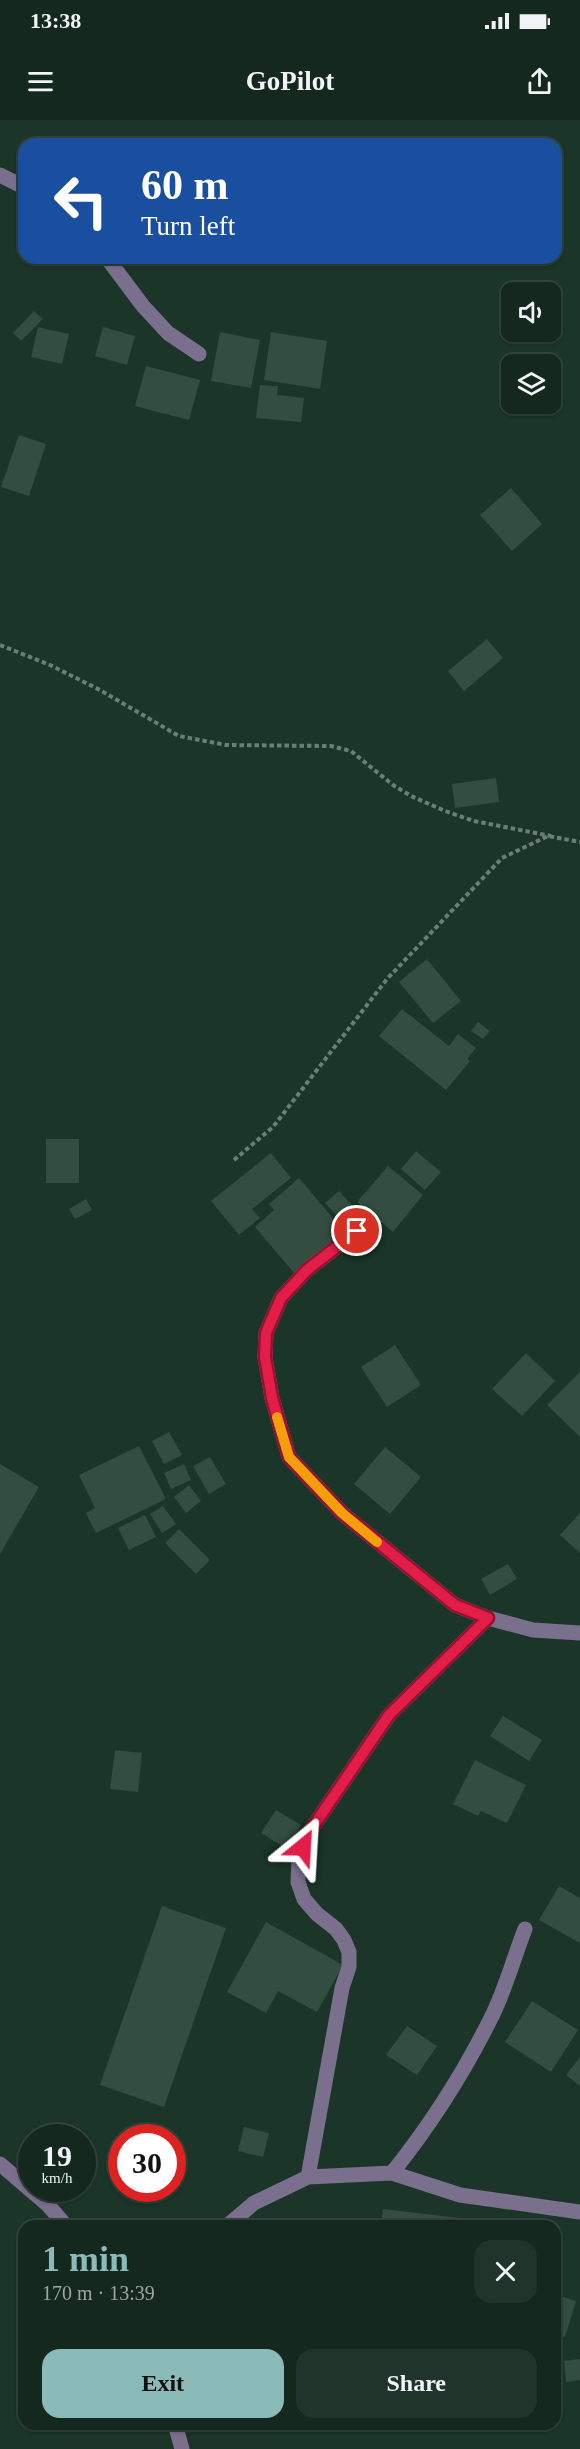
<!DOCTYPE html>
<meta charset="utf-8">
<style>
:root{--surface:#14281e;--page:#21342b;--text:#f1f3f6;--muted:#9da6a4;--line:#33443c;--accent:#8bbbb9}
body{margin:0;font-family:"Times New Roman",serif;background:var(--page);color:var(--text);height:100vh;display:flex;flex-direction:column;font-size:22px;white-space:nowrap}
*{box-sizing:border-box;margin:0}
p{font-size:20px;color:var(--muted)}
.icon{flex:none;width:33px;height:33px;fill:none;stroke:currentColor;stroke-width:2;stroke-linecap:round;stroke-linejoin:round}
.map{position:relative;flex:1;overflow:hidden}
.drawer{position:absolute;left:18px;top:2100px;width:543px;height:210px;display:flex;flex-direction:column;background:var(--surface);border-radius:18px;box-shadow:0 2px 4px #0004,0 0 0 2px var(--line)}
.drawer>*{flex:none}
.banner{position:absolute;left:18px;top:18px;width:544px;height:126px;border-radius:18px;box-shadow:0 2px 4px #0004,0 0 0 2px var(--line);background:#1a4fa0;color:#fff;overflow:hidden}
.controls{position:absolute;left:501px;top:162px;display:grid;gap:12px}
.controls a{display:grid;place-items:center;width:60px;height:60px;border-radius:12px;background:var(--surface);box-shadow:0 2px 4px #0004,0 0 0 2px var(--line);font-size:30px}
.speed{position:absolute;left:18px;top:2004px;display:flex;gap:12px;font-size:30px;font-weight:700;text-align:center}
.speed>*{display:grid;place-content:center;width:78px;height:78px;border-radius:50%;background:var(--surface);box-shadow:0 2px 4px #0004,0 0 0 2px var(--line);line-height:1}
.speed small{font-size:15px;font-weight:400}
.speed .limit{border:9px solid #d22;background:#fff;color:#111}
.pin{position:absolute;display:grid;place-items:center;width:51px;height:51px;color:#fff;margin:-26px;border:3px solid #fff;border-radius:50%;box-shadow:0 2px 6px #0007}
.me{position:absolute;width:66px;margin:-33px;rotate:27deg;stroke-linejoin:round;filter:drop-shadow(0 0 4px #0008)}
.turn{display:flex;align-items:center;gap:21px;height:126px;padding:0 24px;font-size:27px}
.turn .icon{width:78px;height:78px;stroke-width:2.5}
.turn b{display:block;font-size:42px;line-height:51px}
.round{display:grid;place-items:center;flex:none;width:63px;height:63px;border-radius:18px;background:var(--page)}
.headline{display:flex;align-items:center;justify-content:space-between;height:102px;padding:0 24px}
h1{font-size:36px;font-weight:600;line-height:45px;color:var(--accent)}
.button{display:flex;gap:12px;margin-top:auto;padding:12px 24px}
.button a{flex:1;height:69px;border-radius:18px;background:var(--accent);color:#111;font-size:24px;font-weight:600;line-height:69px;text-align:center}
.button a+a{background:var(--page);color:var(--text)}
.status{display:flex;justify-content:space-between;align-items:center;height:42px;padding:0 30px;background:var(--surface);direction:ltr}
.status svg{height:16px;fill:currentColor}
header{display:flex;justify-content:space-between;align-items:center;height:78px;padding:0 24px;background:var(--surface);font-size:27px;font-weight:600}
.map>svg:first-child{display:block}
.building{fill:#334d40}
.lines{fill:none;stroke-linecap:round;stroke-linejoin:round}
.path{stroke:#697f74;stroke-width:4;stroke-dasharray:4.5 3;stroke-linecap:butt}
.minor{stroke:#7b6f8e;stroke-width:15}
.route-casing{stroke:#92132f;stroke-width:15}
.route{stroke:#e11d48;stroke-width:10}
.slow{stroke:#f59e0b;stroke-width:10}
</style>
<div class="status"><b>13:38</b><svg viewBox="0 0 49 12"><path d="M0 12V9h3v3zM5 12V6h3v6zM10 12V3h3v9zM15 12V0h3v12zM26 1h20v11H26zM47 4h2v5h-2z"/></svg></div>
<header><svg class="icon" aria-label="menu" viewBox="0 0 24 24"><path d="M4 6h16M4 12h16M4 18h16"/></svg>GoPilot<svg class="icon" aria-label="share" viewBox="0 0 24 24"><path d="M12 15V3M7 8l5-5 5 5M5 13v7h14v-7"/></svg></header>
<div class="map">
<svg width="580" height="2329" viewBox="0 0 580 2329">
<rect width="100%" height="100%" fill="#1b3528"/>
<!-- building -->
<path class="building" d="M34,191L43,199L21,221L13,213Z
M38,207L69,214L62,244L31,237Z
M103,207L135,216L127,245L95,236Z
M220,212L260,220L251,268L211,261Z
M271,212L327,221L320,269L264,260Z
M146,246L200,260L189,300L135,286Z
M260,265L278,266L277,275L304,278L301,302L256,298Z
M19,315L46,324L29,376L1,367Z
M511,368L542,404L512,431L480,395Z
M487,519L503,538L464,571L448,551Z
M496,658L499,682L455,688L452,664Z
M427,839L461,881L433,903L399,862Z
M402,889L449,926L458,914L476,928L467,939L470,941L446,970L379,916Z
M478,902L490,911L483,919L471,911Z
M46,1019H79V1063H46Z
M416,1031L441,1052L425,1070L401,1049Z
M271,1033L291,1058L252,1089L260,1098L239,1115L211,1081Z
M388,1046L423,1075L393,1112L357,1082Z
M299,1058L349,1117L294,1153L255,1107L274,1090L269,1084Z
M339,1071L357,1091L344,1103L325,1083Z
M86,1079L92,1090L75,1099L69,1089Z
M395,1225L421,1265L387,1287L361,1247Z
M526,1233L555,1261L522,1296L492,1269Z
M580,1252V1317L547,1285Z
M169,1312L182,1335L164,1344L152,1321Z
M139,1326L166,1379L96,1413L86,1393L95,1388L79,1355Z
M385,1327L421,1357L390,1394L354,1364Z
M210,1337L226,1364L209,1374L193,1346Z
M0,1344L39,1367L0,1434Z
M184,1344L191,1360L171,1369L164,1353Z
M189,1365L201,1381L186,1393L174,1377Z
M163,1386L176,1404L162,1413L150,1394Z
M580,1393V1433L560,1415Z
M145,1395L156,1417L129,1430L118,1408Z
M179,1409L210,1440L196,1454L165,1423Z
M508,1444L517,1459L490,1475L481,1459Z
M503,1596L542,1620L529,1641L490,1616Z
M115,1630L142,1633L138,1672L110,1669Z
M475,1640L526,1665L507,1703L481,1691L478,1696L453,1684Z
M276,1690L301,1705L287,1729L261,1713Z
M559,1766L580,1778V1823L539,1800Z
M162,1786L226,1808L164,1987L100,1965Z
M266,1802L343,1845L317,1892L278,1871L266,1893L227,1872Z
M532,1881L578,1910L551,1952L505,1922Z
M407,1906L437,1926L417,1955L386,1935Z
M580,1937V1966L566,1955Z
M244,2007L269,2013L263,2037L238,2031Z
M383,2089L494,2102L493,2106H381Z
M555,2174L576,2181L565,2217L555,2214Z
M580,2239V2260L566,2262L564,2241Z"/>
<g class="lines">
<!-- path -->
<path class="path" d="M0,525L50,545L98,569L179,616L226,625L331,626L351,631L393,665L411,676L445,691L474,701L551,716
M234,1040L273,1007L387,859L502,738L548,716L580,722"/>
<!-- minor -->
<path class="minor" d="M0,55L24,67
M107,138L143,186L168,213L199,234
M357,1111L307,1150L281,1178L266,1213L265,1237L272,1278L289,1337L342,1393L455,1485L488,1498L533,1510L580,1513
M0,2044L48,2085L66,2106
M392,2053C432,2003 465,1951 493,1894C506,1867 514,1837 525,1809
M308,2057L342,1868L349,1847V1832L344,1820L336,1809L317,1794L304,1779L298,1762L299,1740L308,1714L389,1595L488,1498
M227,2106L254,2083L308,2057L392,2053L460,2075L580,2092
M175,2304L182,2329"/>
</g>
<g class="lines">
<!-- route casing -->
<g class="route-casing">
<path id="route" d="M303,1727L308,1714L389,1595L488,1498L455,1485L439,1472L342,1393L289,1337L272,1278L265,1237L266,1213L281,1178L307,1150L357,1111"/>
</g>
<!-- route -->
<use href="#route" class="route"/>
<!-- slow -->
<path class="slow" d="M277,1297L289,1337L342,1393L377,1422"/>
</g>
</svg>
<div class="controls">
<a><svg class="icon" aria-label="sound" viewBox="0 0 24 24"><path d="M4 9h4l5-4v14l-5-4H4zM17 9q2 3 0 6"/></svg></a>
<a><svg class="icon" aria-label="layers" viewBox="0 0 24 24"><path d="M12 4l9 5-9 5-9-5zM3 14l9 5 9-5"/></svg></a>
</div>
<div class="speed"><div>19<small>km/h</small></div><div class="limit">30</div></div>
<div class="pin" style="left:357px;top:1111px;background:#d93025"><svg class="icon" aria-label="arrive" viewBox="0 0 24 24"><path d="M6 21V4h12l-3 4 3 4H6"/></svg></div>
<svg class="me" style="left:303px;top:1727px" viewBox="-20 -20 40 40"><path d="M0-17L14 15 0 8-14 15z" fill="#e11d48" stroke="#fff" stroke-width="4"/></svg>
<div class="banner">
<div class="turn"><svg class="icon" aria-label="left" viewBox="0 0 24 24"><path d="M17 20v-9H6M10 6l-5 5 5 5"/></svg><div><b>60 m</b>Turn left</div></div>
</div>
<section class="drawer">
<div class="headline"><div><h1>1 min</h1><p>170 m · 13:39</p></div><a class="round"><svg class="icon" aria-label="close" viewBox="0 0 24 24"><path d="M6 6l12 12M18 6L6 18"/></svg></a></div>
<div class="button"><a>Exit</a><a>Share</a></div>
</section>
</div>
